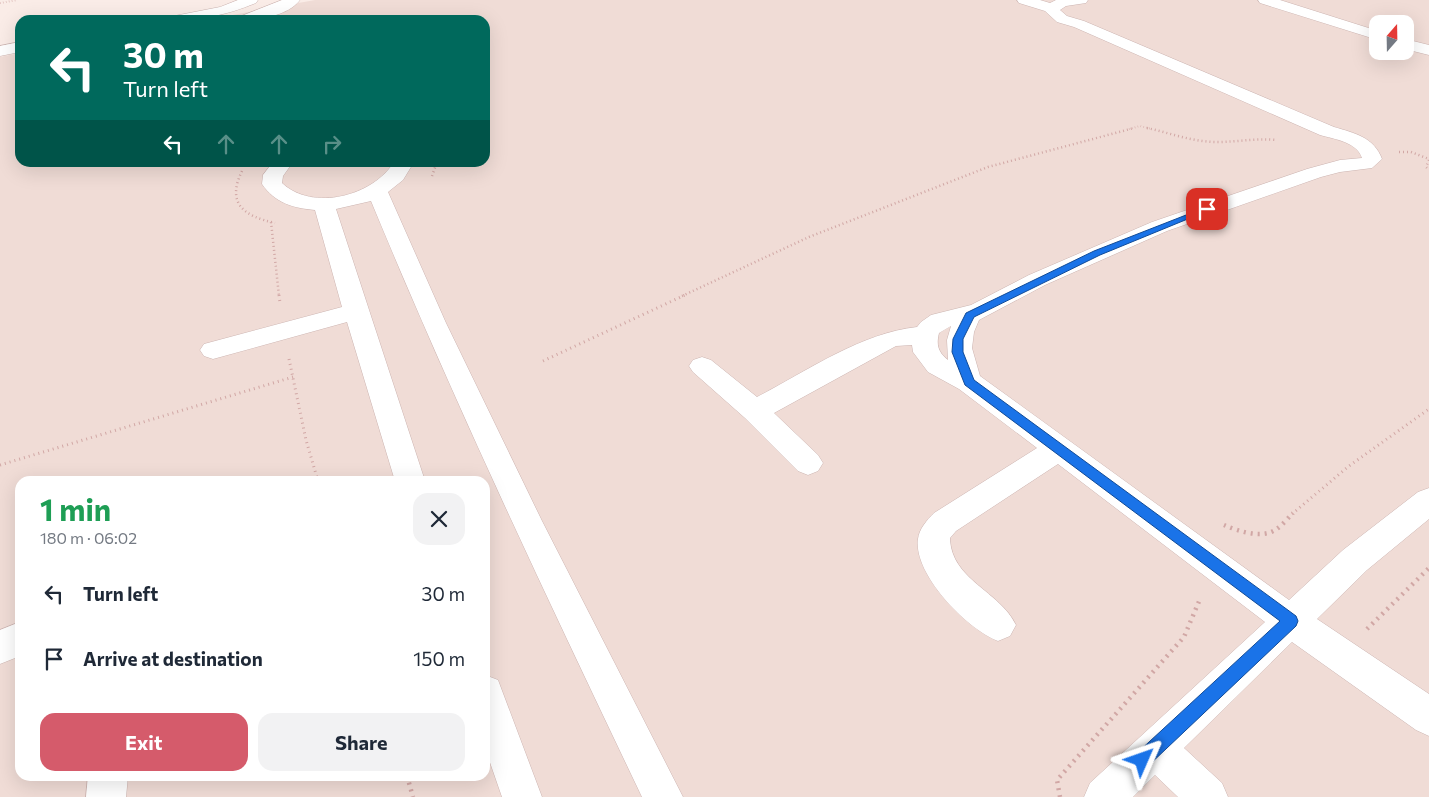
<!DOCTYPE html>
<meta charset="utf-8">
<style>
:root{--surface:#fff;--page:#f2f2f3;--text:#1f2937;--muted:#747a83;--accent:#d55b6b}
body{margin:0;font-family:Commissioner,sans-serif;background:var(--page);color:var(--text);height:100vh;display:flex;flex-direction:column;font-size:19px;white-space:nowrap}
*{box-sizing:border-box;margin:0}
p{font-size:16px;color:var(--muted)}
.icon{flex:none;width:28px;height:28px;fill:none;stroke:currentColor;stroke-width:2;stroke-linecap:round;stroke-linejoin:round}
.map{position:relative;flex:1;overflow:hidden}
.panel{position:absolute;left:15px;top:476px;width:475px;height:305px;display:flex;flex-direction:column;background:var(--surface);border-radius:15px;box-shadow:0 5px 20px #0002}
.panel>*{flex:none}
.hud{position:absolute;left:15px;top:15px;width:475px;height:152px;border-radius:15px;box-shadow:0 5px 20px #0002;background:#00695c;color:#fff;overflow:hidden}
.needle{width:32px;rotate:20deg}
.tools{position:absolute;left:1369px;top:15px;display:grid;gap:10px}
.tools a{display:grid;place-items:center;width:45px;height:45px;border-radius:10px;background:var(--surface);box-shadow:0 5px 20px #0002;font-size:25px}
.pin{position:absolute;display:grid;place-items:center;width:42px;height:42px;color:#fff;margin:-21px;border-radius:10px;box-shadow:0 2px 8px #0006}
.me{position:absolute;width:55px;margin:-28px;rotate:47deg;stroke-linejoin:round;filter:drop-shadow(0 0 4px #0008)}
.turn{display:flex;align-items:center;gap:18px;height:105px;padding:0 25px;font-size:22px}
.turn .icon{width:65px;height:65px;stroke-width:2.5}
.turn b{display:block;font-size:35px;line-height:42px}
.lanes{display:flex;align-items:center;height:48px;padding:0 25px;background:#0003;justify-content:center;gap:25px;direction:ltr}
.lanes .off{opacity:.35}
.round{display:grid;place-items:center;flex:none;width:52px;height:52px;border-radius:15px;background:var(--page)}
.headline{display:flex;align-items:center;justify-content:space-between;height:85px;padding:0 25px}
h1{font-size:30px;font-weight:700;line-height:38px;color:#1e9e55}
.button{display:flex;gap:10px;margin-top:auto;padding:10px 25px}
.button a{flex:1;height:58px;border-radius:15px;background:var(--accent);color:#fff;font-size:20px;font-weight:700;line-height:58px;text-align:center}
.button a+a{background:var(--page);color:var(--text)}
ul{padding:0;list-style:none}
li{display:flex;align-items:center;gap:15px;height:65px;padding:0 25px}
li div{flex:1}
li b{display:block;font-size:19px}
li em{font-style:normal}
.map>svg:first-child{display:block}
.residential{fill:#f0dcd6;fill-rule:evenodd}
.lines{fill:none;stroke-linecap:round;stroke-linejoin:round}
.minor-casing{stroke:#ccb4b1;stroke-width:1}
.path-far3{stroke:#d1a7a5;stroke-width:2;stroke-dasharray:0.5 2.5;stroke-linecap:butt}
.path-far2{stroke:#d1a7a5;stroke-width:2.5;stroke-dasharray:1 3;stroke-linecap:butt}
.path-far1{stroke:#d1a7a5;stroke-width:3;stroke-dasharray:1 4;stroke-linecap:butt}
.path{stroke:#d1a7a5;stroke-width:4.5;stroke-dasharray:2 5;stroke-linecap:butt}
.minor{fill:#fff;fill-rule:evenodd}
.route{fill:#1a73e8;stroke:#114b97}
</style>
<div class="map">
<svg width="1429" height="797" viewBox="0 0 1429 797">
<rect width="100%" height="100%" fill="#faece7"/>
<!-- residential -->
<path class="residential" d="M315,0H1429V797H0V57L20,53V162H485V20H205ZM1378,24H1405V51H1378ZM20,481H485V776H20Z"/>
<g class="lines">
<!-- minor casing -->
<g class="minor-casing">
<path id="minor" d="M238,0H258L256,3C224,16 201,20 167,20L169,17L220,7Z
M282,0H300C287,17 256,20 237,20L239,17Z
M1017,0H1040L1050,3L1056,0H1088L1086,3L1066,6L1060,10L1067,16L1084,21L1334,127C1354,133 1374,137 1382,159L1372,168L1340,172L1321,177L1167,231L1045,285L979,320L974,332L972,348L980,376L1289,600L1343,550L1418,492L1429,488V519L1367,570L1317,619L1429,694V736L1416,730L1292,642L1184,748L1222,783L1228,797H1178L1155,775L1133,797H1084L1090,783L1265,622L1058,464L956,531L950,538C951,580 1000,591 1016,625L1010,636L998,641C967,629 913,574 918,539C919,529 927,520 934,513L1037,448L959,389L928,372L913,352L912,345L896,346L774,413L818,455L823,463L818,471L808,475L798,471L745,418L693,372L689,366L693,360L702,357L711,360L757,397C807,371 861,333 917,327L921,322L931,315L971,305L1029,275L1152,222L1307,169L1340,160L1362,158C1357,142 1334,139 1320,135L1074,27L1057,22L1045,11L1019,3ZM951,326L947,340L948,360C938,352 936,345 939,333Z
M1258,0H1280L1378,31V40L1260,3Z
M1405,39L1429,45V55L1405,49Z
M20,42V52L0,56V46Z
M273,162H293L283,176L282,183C313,212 373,196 394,162H414L403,180L388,192L446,323L542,521L683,797H642C548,600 454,402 371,201L336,209L425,481H395L347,322L213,359L204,356L200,350L204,344L342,307L315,210C293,208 275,203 262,184L263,175Z
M20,622V656L0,664V630Z
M485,675L498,680L542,797H502L485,748Z
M88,776H128L126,797H86Z"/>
</g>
<!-- path-far3 -->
<path class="path-far3" d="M0,3L17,0
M1129,129L1140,126L1152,129"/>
<!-- path-far2 -->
<path class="path-far2" d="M1147,128C1170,133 1193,142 1217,142C1238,142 1254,138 1276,140
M1399,152H1411L1429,159
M1429,160L1426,167L1429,170
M242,171C226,204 244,216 275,223
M432,176L437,162
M271,222L279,296
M682,296L809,237L988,167L1134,128"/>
<!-- path-far1 -->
<path class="path-far1" d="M279,295L280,303
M289,359L306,440L318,481
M543,361L685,295
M0,465L293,377
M1292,514L1349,466L1429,409"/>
<!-- path -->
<path class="path" d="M1224,525C1238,531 1261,539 1275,530C1282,526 1288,518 1293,513
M1367,629L1429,568
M407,776L413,797
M1060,797L1057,780L1184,637L1200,599"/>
<!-- minor -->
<use href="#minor" class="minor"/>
</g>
<!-- route -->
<path class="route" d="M1204,208L1212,209L1100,255L974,317L963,339V352L974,380L1296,616L1298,621L1296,626L1148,766L1142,768L1136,766L1134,760L1136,754L1280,621L965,385L952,352L953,339L966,313L1094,251Z"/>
</svg>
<div class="tools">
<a><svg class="needle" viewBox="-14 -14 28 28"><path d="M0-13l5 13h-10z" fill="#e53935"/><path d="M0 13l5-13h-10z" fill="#747a83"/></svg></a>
</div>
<div class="pin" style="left:1207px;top:209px;background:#d93025"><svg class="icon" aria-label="arrive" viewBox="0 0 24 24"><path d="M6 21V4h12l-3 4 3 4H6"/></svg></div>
<svg class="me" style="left:1142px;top:760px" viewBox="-20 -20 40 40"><path d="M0-17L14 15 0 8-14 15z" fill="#1a73e8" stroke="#fff" stroke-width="4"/></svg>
<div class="hud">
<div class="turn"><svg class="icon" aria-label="left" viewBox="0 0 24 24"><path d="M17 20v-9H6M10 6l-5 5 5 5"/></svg><div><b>30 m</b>Turn left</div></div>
<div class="lanes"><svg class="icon" aria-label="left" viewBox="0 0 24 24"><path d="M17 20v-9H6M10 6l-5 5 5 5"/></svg><svg class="icon off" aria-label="ahead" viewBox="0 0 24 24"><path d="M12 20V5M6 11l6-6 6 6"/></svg><svg class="icon off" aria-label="ahead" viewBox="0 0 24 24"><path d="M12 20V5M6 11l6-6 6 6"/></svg><svg class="icon off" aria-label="right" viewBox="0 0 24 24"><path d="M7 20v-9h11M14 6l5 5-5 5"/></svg></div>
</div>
<section class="panel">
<div class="headline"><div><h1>1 min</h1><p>180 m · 06:02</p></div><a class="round"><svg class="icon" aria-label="close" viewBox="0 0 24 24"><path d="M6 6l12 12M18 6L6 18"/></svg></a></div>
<ul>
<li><svg class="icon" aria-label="left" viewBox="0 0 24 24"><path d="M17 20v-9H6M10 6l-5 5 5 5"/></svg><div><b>Turn left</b></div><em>30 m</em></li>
<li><svg class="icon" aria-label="arrive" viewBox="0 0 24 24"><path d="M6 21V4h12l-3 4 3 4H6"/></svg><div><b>Arrive at destination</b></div><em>150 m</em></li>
</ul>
<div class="button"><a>Exit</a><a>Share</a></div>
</section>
</div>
